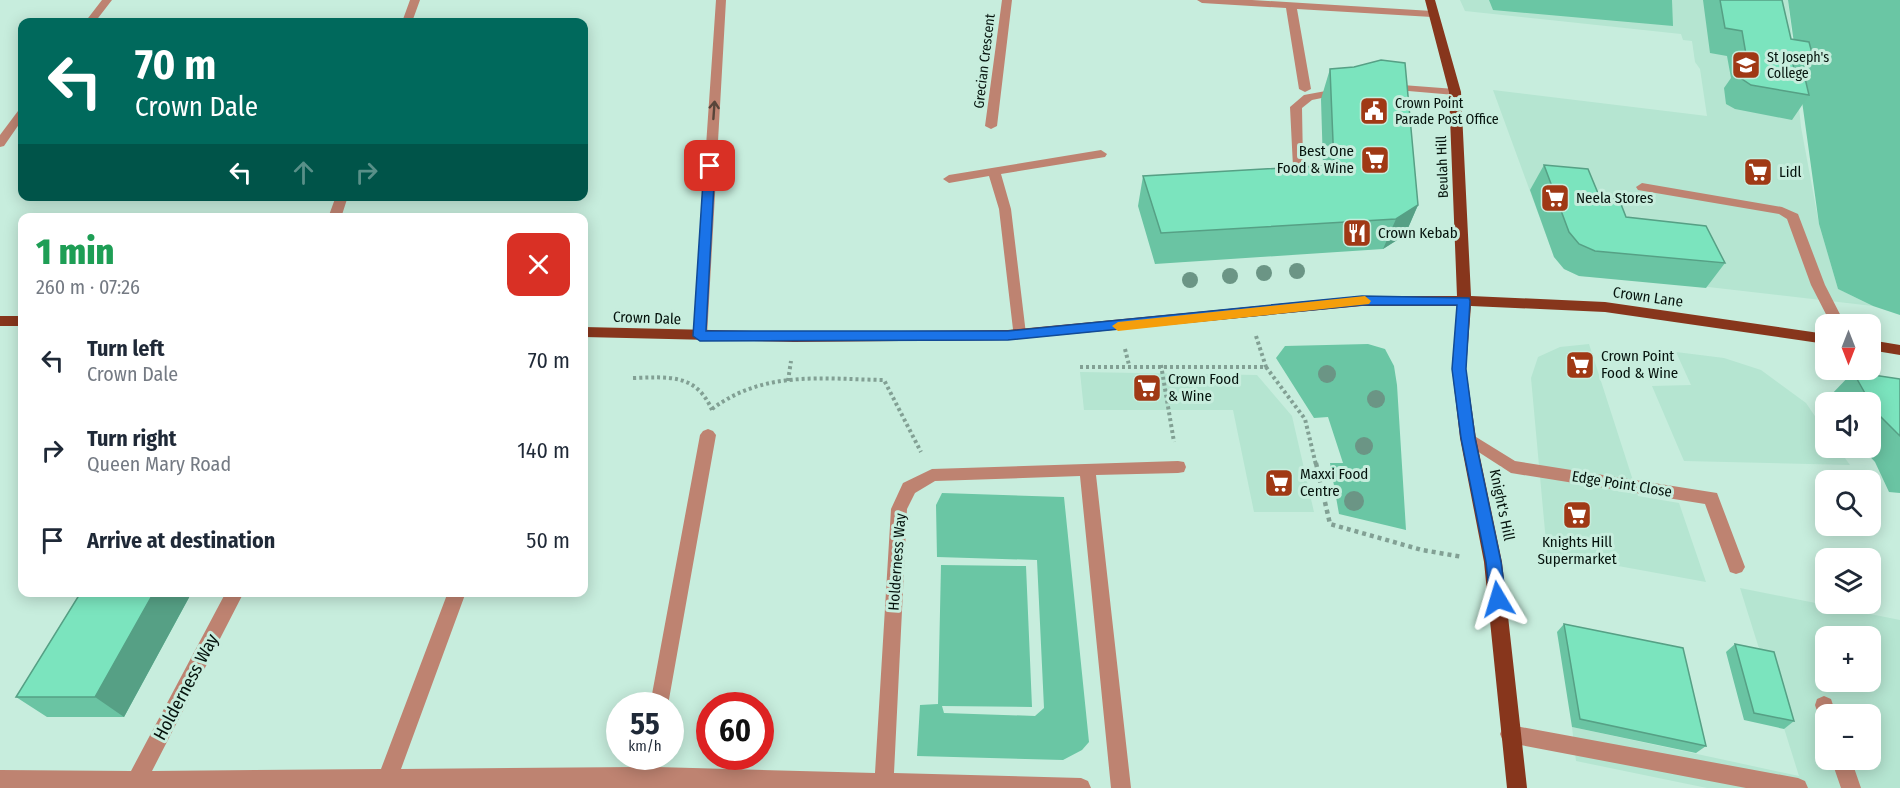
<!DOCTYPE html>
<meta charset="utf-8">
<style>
:root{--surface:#fff;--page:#f2f2f3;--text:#1f2937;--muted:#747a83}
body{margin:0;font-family:"Fira Sans Condensed",sans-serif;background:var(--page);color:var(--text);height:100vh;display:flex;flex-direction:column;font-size:22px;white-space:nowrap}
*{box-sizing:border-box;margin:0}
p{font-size:20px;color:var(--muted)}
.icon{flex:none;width:33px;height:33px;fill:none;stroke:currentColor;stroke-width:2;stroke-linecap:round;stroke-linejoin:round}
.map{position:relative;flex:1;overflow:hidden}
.side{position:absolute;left:18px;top:213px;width:570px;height:384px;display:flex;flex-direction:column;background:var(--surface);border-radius:12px;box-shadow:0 3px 15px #0003}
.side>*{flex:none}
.hud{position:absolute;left:18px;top:18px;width:570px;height:183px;border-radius:12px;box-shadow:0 3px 15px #0003;background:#00695c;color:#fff;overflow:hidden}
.needle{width:39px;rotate:180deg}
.buttons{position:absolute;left:1815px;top:314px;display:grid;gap:12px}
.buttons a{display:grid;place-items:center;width:66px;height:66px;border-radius:12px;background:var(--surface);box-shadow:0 3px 15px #0003;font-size:30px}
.speed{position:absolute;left:606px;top:692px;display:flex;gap:12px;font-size:30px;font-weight:700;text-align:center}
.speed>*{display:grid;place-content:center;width:78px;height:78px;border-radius:50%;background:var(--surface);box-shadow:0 3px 15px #0003;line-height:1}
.speed small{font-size:15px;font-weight:400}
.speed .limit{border:9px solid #d22;background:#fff;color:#111}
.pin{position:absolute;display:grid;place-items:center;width:51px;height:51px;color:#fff;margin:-26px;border-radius:12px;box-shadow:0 3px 9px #0006}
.me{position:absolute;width:66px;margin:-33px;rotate:353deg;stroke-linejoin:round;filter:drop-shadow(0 0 4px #0008)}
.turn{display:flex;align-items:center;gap:21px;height:126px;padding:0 18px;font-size:27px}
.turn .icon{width:78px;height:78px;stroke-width:2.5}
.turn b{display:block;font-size:42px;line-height:51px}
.lanes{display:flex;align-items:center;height:57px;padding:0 18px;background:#0003;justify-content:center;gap:30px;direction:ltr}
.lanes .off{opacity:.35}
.round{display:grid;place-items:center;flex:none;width:63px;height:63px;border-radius:12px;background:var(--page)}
.head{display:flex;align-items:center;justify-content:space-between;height:102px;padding:0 18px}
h1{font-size:36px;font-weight:800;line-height:45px;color:#1e9e55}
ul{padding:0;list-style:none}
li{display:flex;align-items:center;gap:18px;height:90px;padding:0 18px}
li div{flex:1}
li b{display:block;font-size:22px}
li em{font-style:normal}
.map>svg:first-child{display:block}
.built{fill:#b5e5d1;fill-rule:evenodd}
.green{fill:#6ac6a4}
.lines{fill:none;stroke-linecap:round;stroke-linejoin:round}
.path-far1{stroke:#82a094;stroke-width:4;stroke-dasharray:3 3;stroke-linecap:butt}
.path{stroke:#82a094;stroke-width:4.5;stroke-dasharray:4 4;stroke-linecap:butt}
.minor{fill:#be8371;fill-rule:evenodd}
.major{fill:#87361c;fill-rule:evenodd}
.tree{fill:#6b9585}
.wall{fill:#6ac4a3}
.shaded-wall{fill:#56a085}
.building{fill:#7be4be;stroke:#56a085;stroke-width:1.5}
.oneway{stroke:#58453a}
.route{fill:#1a73e8;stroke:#114b97;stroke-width:1.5}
.slow{fill:#f59e0b}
.labels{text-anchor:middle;stroke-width:6;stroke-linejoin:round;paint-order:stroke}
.far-poi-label{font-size:14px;fill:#05130d;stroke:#c7eddd;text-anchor:start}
.far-street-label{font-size:14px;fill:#05130d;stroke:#c7eddd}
.poi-label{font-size:15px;fill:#05130d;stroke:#c7eddd;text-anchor:start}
.street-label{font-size:15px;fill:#05130d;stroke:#c7eddd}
.near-street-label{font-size:18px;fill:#05130d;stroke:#c7eddd}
</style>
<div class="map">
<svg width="1900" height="788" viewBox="0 0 1900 788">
<rect width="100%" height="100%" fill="#c7eddd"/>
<!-- built -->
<path class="built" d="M1460,0H1788L1801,127L1819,224L1838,289L1873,306L1691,285L1579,276L1564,269L1554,257L1493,90L1707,116L1700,69L1695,62L1692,41L1683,40L1681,34L1465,11Z
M1589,344L1638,496L1679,503L1706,582L1547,553L1531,378L1538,357L1560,347Z
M1676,352L1724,358L1761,370L1806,403L1825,431L1826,447H1837L1850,465L1684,461L1652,386L1691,385Z
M1080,372L1257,375L1292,416L1314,512H1254L1233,410H1084Z
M1740,588L1900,620V788H1707L1576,761L1572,727L1799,776ZM1826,636H1870V681H1826ZM1826,714H1870V759H1826Z"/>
<!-- green -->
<path class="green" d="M1489,0H1672L1673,26L1493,10Z
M1788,0H1900V315L1873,306L1838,289L1819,224Z
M1368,344L1385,349L1394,366L1397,385L1406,530L1339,514L1330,463H1343L1328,417L1314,418L1276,358L1285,346Z
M942,493L1064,497L1089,742L1082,750L1063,760L917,756L920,705L938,704L941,565L1026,566L1032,707L942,706L944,713L1035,716L1044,708L1037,560L937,557L936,505Z"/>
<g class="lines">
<!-- path-far1 -->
<path class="path-far1" d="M1256,336L1266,367
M1125,349L1129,365
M1161,365L1174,442
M1080,367H1266L1305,419L1316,465
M633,378C668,377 696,373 712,410
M788,381L791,361
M712,409C764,370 822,379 884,380L921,452"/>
<!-- path -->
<path class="path" d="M1316,463L1330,524L1422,550L1463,557"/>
<!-- minor -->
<path class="minor" d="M102,0H112L95,22H85Z
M410,0H420L412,22H402Z
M716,0H726L707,336L700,341L693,336Z
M1002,0H1012L997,126L991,129L985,126Z
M1197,0H1252L1432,11L1437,14L1432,17L1297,9L1311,89L1305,92L1299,89L1286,8L1202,3Z
M1389,84L1455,89L1461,92L1455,95L1385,89V85Z
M1342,88L1346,89V93L1312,100L1302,108L1303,164L1301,167H1293L1290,107L1304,95Z
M22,110V120L4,146L0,147V135L18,111Z
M1101,150L1107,154L1105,157L1001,174L1011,209L1026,334L1024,338H1014L999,209L989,176L949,183L943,179L949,175Z
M1642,183L1782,207L1798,214L1825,285L1845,324H1831L1811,285L1787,219L1779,214L1638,190L1636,187Z
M336,196H348L341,218H328Z
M708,429L713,431L716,435L668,705H650L700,435L703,431Z
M1468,432L1515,461L1717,493L1745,567L1742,572L1736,574L1730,572L1705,504L1511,473L1463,442L1460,438L1463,434Z
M1178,461L1184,462L1186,467L1184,472L1178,473L1096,475L1131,788H1111L1080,476L935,481L915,493L907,509L894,773L1081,778L1088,781L1091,788H0V770L131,771L226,592H244L152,771L381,769L448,592H466L401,769L637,767L639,756H659L657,767L875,773L891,509L903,483L932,469Z
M1824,696L1831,699L1836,714H1826V722L1820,720L1815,705L1817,699Z
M1510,725L1798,778L1805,781L1808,788H1746L1510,743L1503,741L1500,734L1503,727Z
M1831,759H1851L1861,788H1841Z"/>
<!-- major -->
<path class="major" d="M1425,0H1435L1461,92L1471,296L1605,302L1826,334V344L1605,312L1471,306L1466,369L1476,438L1502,562L1527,788H1507L1484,562L1460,438L1452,369L1457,306H1362L1008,340L794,342L584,337V327L794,332L1008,330L1362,296H1457L1449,92Z
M0,316H22V326H0Z
M1870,340L1900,345V355L1870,350Z"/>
</g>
<!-- trees -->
<g class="tree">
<circle cx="1297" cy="271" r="8"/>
<circle cx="1264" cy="273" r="8"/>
<circle cx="1230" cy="276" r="8"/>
<circle cx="1190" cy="280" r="8"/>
<circle cx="1327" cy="374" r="9"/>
<circle cx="1376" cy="399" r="9"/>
<circle cx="1364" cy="446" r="9"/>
<circle cx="1354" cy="501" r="10"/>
</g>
<!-- wall -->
<path class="wall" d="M1703,0H1782L1791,39L1815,64L1805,78L1809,95L1792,120L1735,109L1726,104L1724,88L1731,78L1727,56L1710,53Z
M1330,69L1418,205L1405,235L1383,249L1155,264L1138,206L1143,176L1323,166L1321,99Z
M1544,165L1600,198L1626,217L1725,263L1706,288L1579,276L1564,269L1554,257L1530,190Z
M1853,372L1900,379V493L1889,492L1875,462L1861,447H1870V402H1832L1829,397Z
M81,592H192L124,717H47L16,697Z
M1564,624L1706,746L1696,753L1572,727L1557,632Z
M1735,644L1794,721L1784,729L1744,720L1726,652Z"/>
<!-- shaded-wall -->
<path class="shaded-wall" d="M1418,205L1405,235L1383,249L1396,219Z
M154,592H192L124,717L95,697Z"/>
<!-- building -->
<path class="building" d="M1720,0H1782L1791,39L1809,42L1815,64L1792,60L1795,73L1804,74L1809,95L1751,85L1742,79L1739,64L1748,66L1742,31L1725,28Z
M1381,60L1405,63L1418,205L1396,219L1161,233L1143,176L1334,165L1330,69L1354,67Z
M1544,165L1588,169L1600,198L1619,199L1626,217L1706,226L1725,263L1595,251L1579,244L1569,232Z
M1853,372L1900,379V436L1874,410L1870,402Z
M81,592H154L95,697H16Z
M1564,624L1683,648L1706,746L1580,719Z
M1735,644L1774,652L1794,721L1754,713Z"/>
<!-- one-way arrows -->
<defs><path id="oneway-shaft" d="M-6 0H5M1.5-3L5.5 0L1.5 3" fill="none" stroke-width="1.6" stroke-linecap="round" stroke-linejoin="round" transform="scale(1.5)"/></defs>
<use class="oneway" href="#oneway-shaft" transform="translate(714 110) rotate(-86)"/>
<!-- route -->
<path class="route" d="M710,162L715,166L706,331H1008L1362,296L1469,298L1470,301L1466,369L1475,438L1501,562L1506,599L1504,604L1498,606L1493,604L1490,599L1486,562L1461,438L1452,369L1457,305H1362L1008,340L700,341L693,336L704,166Z"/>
<!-- slow -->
<path class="slow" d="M1365,296L1371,301L1369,304L1118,331L1112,326L1118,322Z"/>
<!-- icons -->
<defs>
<g id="school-square" transform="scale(1.5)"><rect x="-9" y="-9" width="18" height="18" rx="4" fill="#a03915" stroke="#c7eddd"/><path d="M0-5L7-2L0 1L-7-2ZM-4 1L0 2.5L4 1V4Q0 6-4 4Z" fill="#fff"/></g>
<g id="civic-square" transform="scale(1.5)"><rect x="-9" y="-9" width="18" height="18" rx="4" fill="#a03915" stroke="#c7eddd"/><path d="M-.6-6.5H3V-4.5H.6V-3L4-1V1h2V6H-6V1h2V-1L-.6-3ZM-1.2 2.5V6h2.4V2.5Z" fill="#fff"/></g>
<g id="supermarket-square" transform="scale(1.5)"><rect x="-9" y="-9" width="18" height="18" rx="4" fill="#a03915" stroke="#c7eddd"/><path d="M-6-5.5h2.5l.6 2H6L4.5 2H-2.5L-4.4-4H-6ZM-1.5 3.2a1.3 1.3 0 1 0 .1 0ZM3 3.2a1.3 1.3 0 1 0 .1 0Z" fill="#fff"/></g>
<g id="restaurant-square" transform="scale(1.5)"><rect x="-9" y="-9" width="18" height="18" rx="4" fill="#a03915" stroke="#c7eddd"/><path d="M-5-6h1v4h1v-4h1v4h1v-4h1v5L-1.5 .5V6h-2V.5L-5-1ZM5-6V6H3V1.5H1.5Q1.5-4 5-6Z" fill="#fff"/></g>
</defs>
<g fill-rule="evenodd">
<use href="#school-square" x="1746" y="65"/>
<use href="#civic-square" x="1374" y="111"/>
<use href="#supermarket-square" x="1375" y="160"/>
<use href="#supermarket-square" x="1758" y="172"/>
<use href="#supermarket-square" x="1555" y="198"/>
<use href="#restaurant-square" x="1357" y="233"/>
<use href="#supermarket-square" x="1580" y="365"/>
<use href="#supermarket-square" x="1147" y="388"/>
<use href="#supermarket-square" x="1279" y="483"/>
<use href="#supermarket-square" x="1577" y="515"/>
</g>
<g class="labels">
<!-- far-poi labels -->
<g class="far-poi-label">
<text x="1767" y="62">St Joseph's<tspan x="1767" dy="16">College</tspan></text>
<text x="1395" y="108">Crown Point<tspan x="1395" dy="16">Parade Post Office</tspan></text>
</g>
<!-- far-street labels -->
<g class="far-street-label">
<text transform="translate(984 61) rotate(-83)" y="5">Grecian Crescent</text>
<text transform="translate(1442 167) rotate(-92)" y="5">Beulah Hill</text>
</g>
<!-- poi labels -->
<g class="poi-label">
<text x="1354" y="156" text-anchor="end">Best One<tspan x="1354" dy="17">Food &amp; Wine</tspan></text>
<text x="1779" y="177">Lidl</text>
<text x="1576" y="203">Neela Stores</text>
<text x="1378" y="238">Crown Kebab</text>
<text x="1601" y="361">Crown Point<tspan x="1601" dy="17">Food &amp; Wine</tspan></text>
<text x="1168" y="384">Crown Food<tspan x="1168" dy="17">&amp; Wine</tspan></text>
<text x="1300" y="479">Maxxi Food<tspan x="1300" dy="17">Centre</tspan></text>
<text x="1577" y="547" text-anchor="middle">Knights Hill<tspan x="1577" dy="17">Supermarket</tspan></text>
</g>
<!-- street labels -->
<g class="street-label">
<text transform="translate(1648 297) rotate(8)" y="5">Crown Lane</text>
<text transform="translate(647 318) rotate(2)" y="5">Crown Dale</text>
<text transform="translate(1622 484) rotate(9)" y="5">Edge Point Close</text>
<text transform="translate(1502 505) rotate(78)" y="5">Knight's Hill</text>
<text transform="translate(897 562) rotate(-86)" y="5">Holderness Way</text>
</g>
<!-- near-street labels -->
<g class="near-street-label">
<text transform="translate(186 687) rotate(-62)" y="6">Holderness Way</text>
</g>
</g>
</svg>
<div class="buttons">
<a><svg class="needle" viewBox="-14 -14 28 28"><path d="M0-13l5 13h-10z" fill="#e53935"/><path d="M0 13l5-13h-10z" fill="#747a83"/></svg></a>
<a><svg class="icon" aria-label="sound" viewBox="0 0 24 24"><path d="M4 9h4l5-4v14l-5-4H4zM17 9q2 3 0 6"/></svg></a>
<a><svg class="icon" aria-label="search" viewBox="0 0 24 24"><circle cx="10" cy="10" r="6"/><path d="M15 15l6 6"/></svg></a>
<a><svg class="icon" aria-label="layers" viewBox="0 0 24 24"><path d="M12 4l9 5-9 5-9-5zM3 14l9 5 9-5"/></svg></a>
<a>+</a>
<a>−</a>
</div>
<div class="speed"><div>55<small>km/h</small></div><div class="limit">60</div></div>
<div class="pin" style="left:710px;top:166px;background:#d93025"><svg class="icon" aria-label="arrive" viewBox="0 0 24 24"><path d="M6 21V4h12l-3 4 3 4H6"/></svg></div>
<svg class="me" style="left:1498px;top:599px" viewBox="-20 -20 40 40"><path d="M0-17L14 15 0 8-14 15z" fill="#1a73e8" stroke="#fff" stroke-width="4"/></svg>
<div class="hud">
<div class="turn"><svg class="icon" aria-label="left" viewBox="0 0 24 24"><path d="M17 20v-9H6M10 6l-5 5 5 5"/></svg><div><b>70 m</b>Crown Dale</div></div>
<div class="lanes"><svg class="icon" aria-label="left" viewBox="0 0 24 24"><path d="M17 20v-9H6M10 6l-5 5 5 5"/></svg><svg class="icon off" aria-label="ahead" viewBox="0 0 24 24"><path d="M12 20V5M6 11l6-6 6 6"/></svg><svg class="icon off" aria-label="right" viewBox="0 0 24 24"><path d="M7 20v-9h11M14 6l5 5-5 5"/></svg></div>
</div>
<section class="side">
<div class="head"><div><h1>1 min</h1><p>260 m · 07:26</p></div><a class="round" style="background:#d93025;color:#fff"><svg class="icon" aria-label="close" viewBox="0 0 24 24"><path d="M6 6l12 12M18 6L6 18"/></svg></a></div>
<ul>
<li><svg class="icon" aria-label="left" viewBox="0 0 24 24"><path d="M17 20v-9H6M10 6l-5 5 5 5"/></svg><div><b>Turn left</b><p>Crown Dale</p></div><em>70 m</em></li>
<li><svg class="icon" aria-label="right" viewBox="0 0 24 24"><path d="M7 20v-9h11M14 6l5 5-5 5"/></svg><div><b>Turn right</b><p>Queen Mary Road</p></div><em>140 m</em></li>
<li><svg class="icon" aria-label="arrive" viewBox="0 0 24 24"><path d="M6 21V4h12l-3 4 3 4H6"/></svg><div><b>Arrive at destination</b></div><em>50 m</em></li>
</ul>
</section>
</div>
